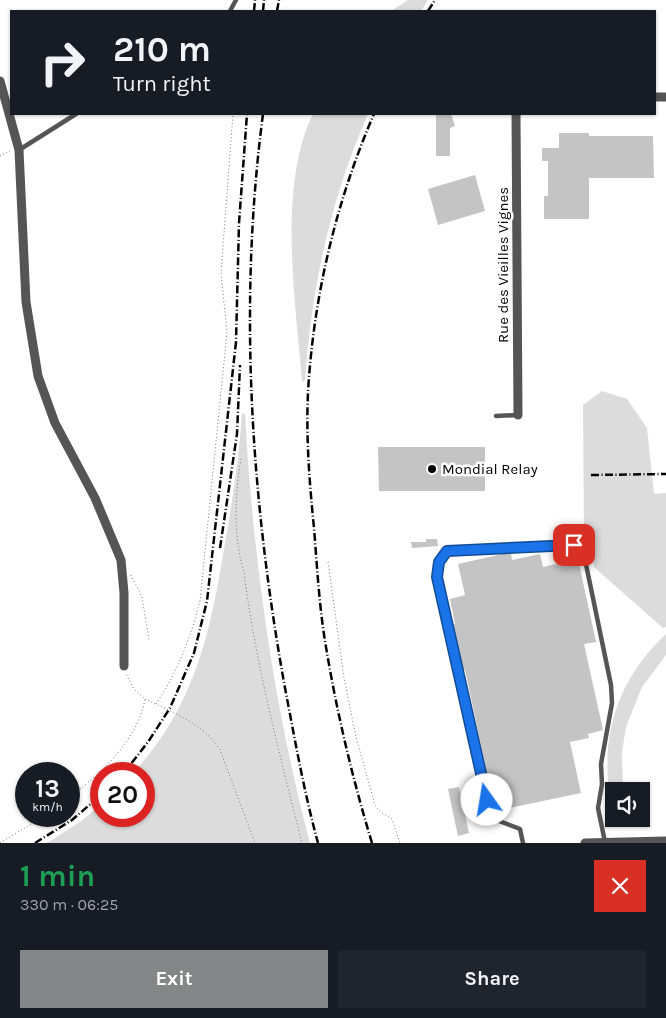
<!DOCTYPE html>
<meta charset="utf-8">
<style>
:root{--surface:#171b24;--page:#20242c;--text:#f1f3f6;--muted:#9ea1a6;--accent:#858687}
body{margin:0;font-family:Karla,sans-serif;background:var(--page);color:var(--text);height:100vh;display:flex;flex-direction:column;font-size:19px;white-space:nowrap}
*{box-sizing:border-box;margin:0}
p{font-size:16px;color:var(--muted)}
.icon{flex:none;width:28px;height:28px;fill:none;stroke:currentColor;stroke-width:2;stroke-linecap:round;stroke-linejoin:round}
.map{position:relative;height:843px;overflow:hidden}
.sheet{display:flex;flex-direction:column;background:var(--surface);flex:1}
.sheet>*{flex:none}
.guide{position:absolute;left:10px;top:10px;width:646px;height:105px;border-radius:0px;box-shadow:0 1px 4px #0004;background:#171b24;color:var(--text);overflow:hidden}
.tools{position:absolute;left:605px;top:782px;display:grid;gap:10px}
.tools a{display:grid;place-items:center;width:45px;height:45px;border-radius:0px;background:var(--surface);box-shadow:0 1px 4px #0004;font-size:25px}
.speed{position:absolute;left:15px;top:762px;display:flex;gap:10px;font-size:25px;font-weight:700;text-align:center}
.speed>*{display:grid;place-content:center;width:65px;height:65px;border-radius:50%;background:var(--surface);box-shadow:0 1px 4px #0004;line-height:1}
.speed small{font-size:12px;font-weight:400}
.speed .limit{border:8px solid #d22;background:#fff;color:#111}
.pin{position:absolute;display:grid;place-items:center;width:42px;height:42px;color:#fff;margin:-21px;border-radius:10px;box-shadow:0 2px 8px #0006}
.me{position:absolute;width:55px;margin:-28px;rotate:347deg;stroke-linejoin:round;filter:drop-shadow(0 0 4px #0008)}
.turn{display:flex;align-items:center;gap:18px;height:105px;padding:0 20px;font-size:22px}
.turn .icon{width:65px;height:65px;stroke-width:2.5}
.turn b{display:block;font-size:35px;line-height:42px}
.round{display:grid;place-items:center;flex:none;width:52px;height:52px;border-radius:0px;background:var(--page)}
.head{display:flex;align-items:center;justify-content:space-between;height:85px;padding:0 20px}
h1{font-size:30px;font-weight:700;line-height:38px;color:#1e9e55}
.action{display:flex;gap:10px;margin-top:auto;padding:10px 20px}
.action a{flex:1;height:58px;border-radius:0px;background:var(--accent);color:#fff;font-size:20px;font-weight:700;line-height:58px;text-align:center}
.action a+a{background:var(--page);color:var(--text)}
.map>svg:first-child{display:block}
.green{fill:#dcdcdc}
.building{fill:#c4c4c4}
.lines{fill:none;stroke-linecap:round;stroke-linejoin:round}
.path{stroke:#777;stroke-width:1;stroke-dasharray:1 2.5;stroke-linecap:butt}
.service{stroke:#555;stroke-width:4.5}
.minor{stroke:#555;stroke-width:9}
.rail{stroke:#000;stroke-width:2.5;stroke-dasharray:8 2.5 1 2.5;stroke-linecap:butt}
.route-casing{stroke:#114b97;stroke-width:12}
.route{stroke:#1a73e8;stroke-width:9}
.poi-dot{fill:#000;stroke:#fff;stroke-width:2}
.labels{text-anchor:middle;stroke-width:5;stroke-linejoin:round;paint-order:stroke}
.street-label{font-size:15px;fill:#000;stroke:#fff}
.poi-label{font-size:15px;fill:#000;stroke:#fff;text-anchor:start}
</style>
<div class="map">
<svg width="666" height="843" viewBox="0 0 666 843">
<rect width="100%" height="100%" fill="#fff"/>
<!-- green -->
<path class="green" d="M408,0H428L421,11H391Z
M313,114H368C330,201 312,286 305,380L302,382C296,303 277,187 313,114Z
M602,391L627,399L647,428L654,494L666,493V627L663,628L595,568L584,539L583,405Z
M242,413L245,414C253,558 273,703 310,843H47L83,820L101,804V816H144V774H132C194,708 210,634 224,549C232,504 239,458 242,413Z
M666,634V655L642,687L626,727L622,752L623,791H614V818C597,748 612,684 666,634Z"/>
<!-- building -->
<path class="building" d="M436,114H451L455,126L450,128V156H436Z
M559,133H589V136H653L654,178H589V219H544V196H548V161H542V148H559Z
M475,175L485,211L438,225L428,189Z
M378,447H485V491H379Z
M426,539H437L438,546L412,548L411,542H426Z
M511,552L512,560L540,554L543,567L578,559L596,642L584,644L603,730L588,734L589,738L570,742L581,793L495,811L465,670L462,671L452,625L455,624L450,599L465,595L458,564Z
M459,787L469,833L458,836L448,789Z"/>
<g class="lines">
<!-- path -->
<path class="path" d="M0,156L10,151
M241,459C236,488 234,521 239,550C240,560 244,569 245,580C257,669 280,756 302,843
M328,562L344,678L356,737L375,805L379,811L392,819L400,843
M131,575L142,597L149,640
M145,699C173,713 203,723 220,750L255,843
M156,704C177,673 191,637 200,601L227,332L221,273L233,114
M69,798C100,774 138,740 145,699L134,689L126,674
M0,843L44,816"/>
<!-- service -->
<path class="service" d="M230,11L236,0
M19,150L76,114
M496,416L518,415
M523,843L520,829L491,818L437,577L439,562L447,551L574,545L583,550L611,685L612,703L601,764L602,784L598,808L605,842"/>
<!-- minor -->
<path class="minor" d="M0,81L19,150L26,302L38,376L55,423L95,498L121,560L124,593V666
M655,97H666
M516,114L518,415
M585,843L666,841"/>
<!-- rail -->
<path class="rail" d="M254,11L255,0
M263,11L264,0
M277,11L279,0
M428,11L435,0
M263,114C238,304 251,500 285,688C295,740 304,792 318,843
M591,475L666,474
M220,548L237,434L240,365
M123,774L148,742L170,708L194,653L207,601L236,342L239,223L247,114
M35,843L72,820L101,795
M372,843C352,777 336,709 325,641C319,604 317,565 314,528C309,478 305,427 309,377C316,286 338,197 374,114"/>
</g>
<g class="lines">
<!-- route casing -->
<g class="route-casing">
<path id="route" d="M487,800L437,577L439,562L447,551L574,545"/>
</g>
<!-- route -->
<use href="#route" class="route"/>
</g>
<!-- markers -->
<circle class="poi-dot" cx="432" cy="469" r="5"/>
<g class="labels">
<!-- street labels -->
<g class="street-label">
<text transform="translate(503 265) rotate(-90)" y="5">Rue des Vieilles Vignes</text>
</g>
<!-- poi labels -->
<g class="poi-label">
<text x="442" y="474">Mondial Relay</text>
</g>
</g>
</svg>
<div class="tools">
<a><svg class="icon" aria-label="sound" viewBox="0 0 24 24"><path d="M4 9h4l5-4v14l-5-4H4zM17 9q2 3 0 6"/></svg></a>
</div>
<div class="speed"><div>13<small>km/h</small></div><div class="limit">20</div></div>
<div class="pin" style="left:574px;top:545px;background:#d93025"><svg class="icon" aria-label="arrive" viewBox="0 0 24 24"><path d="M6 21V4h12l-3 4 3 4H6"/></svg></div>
<svg class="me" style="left:487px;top:800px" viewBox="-20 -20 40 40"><circle r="19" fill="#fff"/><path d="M0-13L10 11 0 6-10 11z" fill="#1a73e8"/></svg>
<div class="guide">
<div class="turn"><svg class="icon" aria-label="right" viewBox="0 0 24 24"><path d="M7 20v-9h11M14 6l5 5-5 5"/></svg><div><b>210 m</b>Turn right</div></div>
</div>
</div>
<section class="sheet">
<div class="head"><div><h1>1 min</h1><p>330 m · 06:25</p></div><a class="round" style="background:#d93025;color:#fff"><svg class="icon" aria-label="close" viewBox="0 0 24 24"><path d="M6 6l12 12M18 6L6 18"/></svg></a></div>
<div class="action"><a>Exit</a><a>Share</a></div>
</section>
